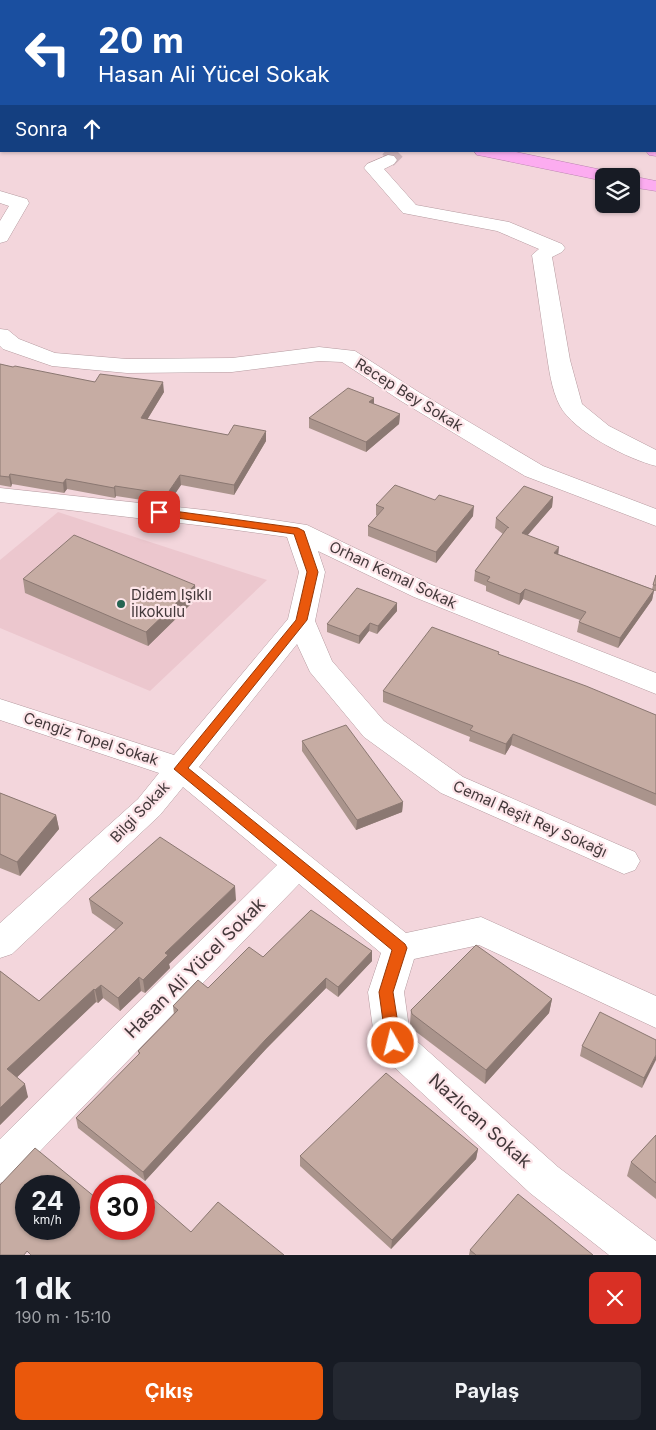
<!DOCTYPE html>
<html lang="tr">
<meta charset="utf-8">
<style>
:root{--surface:#171b24;--page:#242831;--text:#f1f3f6;--muted:#9ea1a6;--accent:#ea580c}
body{margin:0;font-family:Inter,sans-serif;background:var(--page);color:var(--text);height:100vh;display:flex;flex-direction:column;font-size:19px;white-space:nowrap}
*{box-sizing:border-box;margin:0}
p{font-size:16px;color:var(--muted)}
.icon{flex:none;width:28px;height:28px;fill:none;stroke:currentColor;stroke-width:2;stroke-linecap:round;stroke-linejoin:round}
.map{position:relative;height:1255px;overflow:hidden}
.sheet{display:flex;flex-direction:column;background:var(--surface);flex:1}
.sheet>*{flex:none}
.top-card{position:absolute;left:0px;top:0px;width:656px;height:152px;box-shadow:0 1px 4px #0004;background:#1a4fa0;color:#fff;overflow:hidden}
.buttons{position:absolute;left:595px;top:168px;display:grid;gap:10px}
.buttons a{display:grid;place-items:center;width:45px;height:45px;border-radius:8px;background:var(--surface);box-shadow:0 1px 4px #0004;font-size:25px}
.speed{position:absolute;left:15px;top:1175px;display:flex;gap:10px;font-size:25px;font-weight:700;text-align:center}
.speed>*{display:grid;place-content:center;width:65px;height:65px;border-radius:50%;background:var(--surface);box-shadow:0 1px 4px #0004;line-height:1}
.speed small{font-size:12px;font-weight:400}
.speed .limit{border:8px solid #d22;background:#fff;color:#111}
.pin{position:absolute;display:grid;place-items:center;width:42px;height:42px;color:#fff;margin:-21px;border-radius:10px;box-shadow:0 2px 8px #0006}
.me{position:absolute;width:55px;margin:-28px;rotate:352deg;stroke-linejoin:round;filter:drop-shadow(0 0 4px #0008)}
.turn{display:flex;align-items:center;gap:18px;height:105px;padding:0 15px;font-size:22px}
.turn .icon{width:65px;height:65px;stroke-width:2.5}
.turn b{display:block;font-size:35px;line-height:42px}
.then{display:flex;align-items:center;height:48px;padding:0 15px;background:#0003;gap:10px;font-size:19px}
.round{display:grid;place-items:center;flex:none;width:52px;height:52px;border-radius:8px;background:var(--page)}
.summary{display:flex;align-items:center;justify-content:space-between;height:85px;padding:0 15px}
h1{font-size:30px;font-weight:700;line-height:38px}
.button{display:flex;gap:10px;margin-top:auto;padding:10px 15px}
.button a{flex:1;height:58px;border-radius:8px;background:var(--accent);color:#fff;font-size:20px;font-weight:700;line-height:58px;text-align:center}
.button a+a{background:var(--page);color:var(--text)}
.map>svg:first-child{display:block}
.built{fill:#ecc7ce}
.lines{fill:none;stroke-linecap:round;stroke-linejoin:round}
.minor-tunnel{stroke:#d0b6bc;stroke-width:16;stroke-dasharray:16 8;stroke-linecap:butt}
.minor-casing{stroke:#b59a9f;stroke-width:1}
.highway-casing{stroke:#bb83b0;stroke-width:1}
.minor{fill:#fff;fill-rule:evenodd}
.highway{fill:#fcacf0;fill-rule:evenodd}
.wall{fill:#aa948c}
.shaded-wall{fill:#8b7872}
.building{fill:#c6aca3;stroke:#8b7872;fill-rule:evenodd}
.route{fill:#ea580c;stroke:#983908}
.poi-dot{fill:#256553;stroke:#fde5e9;stroke-width:2}
.labels{text-anchor:middle;stroke-width:4.5;stroke-linejoin:round;paint-order:stroke}
.street-label{font-size:15px;fill:#43383a;stroke:#fde5e9}
.poi-label{font-size:15px;fill:#43383a;stroke:#fde5e9;text-anchor:start}
.near-street-label{font-size:18px;fill:#43383a;stroke:#fde5e9}
</style>
<div class="map">
<svg width="656" height="1255" viewBox="0 0 656 1255">
<rect width="100%" height="100%" fill="#f3d6dc"/>
<!-- built -->
<path class="built" d="M58,512L267,580L150,691L0,628V560Z"/>
<g class="lines">
<!-- minor-tunnel -->
<path class="minor-tunnel" d="M388,160L397,151"/>
<!-- minor casing -->
<g class="minor-casing">
<path id="minor" d="M388,155L394,156L397,160L394,164L384,169L416,205L509,222L562,244L565,248L562,252L552,257L570,360L582,404L609,426L656,450V466C628,459 574,432 560,406C551,389 549,368 546,350C541,318 537,287 532,255L539,249L497,231L403,213L364,168L367,164Z
M0,191L27,199L29,203L7,241L0,243V221L9,206L0,203Z
M0,329L8,330L19,339L55,353L127,359L232,358L319,347L355,351L417,391L543,466L656,509V526L525,476L401,401L342,362L319,361L232,372L127,373L52,366L3,349L0,346Z
M0,488L214,511L307,525L432,585L656,673V694L414,597L318,551L325,572L315,621L332,661L384,721L463,777L635,852L640,861L635,870L624,874L441,793L364,737L310,672L297,644L199,767L406,933L481,917L656,996V1028L479,945L414,959L404,992L410,1035L558,1167L656,1241V1255H609L530,1193L380,1054L375,1043L368,992L381,953L299,884L14,1178L0,1183V1139L277,865L183,787L160,815L12,954L0,958V923L138,799L159,773L0,720V699L174,755L288,619L299,572L287,537L214,527L0,502Z"/>
</g>
<!-- highway casing -->
<g class="highway-casing">
<path id="highway" d="M0,25L1,26V35H0Z
M0,53H1V63H0Z
M655,146L656,156L649,155L646,151H655Z
M474,151H511L607,171L613,172L616,176H604V181L483,156L477,155Z
M628,176H631L656,181V191L631,187V176Z"/>
</g>
<!-- minor -->
<use href="#minor" class="minor"/>
<!-- highway -->
<use href="#highway" class="highway"/>
</g>
<!-- wall -->
<path class="wall" d="M0,364L13,367L95,382L164,392L147,420L228,435L266,441L234,495L181,485L168,504L116,496L115,498L67,489L64,493L12,484L11,487L0,485Z
M374,398V404L400,414L399,424L366,452L309,428V418Z
M553,497L552,507L527,535L558,554L652,589L656,575V591H654L652,600L618,648L577,632L579,622L580,620L523,599L519,605L486,591V586L474,581L475,571L503,534L495,528L496,518Z
M376,505L473,516L436,563L368,536V526L377,516L376,515Z
M23,579L195,585L196,599L148,646L25,593Z
M397,603V611L377,634L369,631L359,644L327,632V624Z
M499,655L656,715V806L511,745L505,755L469,741L470,737L383,702V691Z
M302,741L403,802L402,812L356,830L302,751Z
M0,793L56,815L59,829L20,876L0,868Z
M89,899L236,900L169,964L170,968L145,993L141,991L120,1011L103,998L98,1003L96,1002L17,1077L28,1097L0,1125V971L39,1001L116,930L92,913Z
M372,951V961L338,997L326,988L266,1049L145,1181L78,1128L76,1118L139,1055L138,1051L174,1015L173,1006L208,988L263,957Z
M552,999L549,1013L485,1084L411,1028L410,1024L411,1010Z
M656,1040L642,1088L580,1056L582,1046Z
M656,1135V1199L627,1176L631,1162Z
M478,1149L476,1159L391,1249L300,1166V1156Z
M470,1250L593,1255H469Z"/>
<!-- shaded-wall -->
<path class="shaded-wall" d="M163,382L164,392L142,428L141,418Z
M374,398V408L369,402Z
M400,414L399,424L366,452V442Z
M266,431V441L234,495V485Z
M10,474L12,484L11,487L9,477Z
M180,475L181,485L168,504L167,494Z
M66,479L67,489L64,493L63,483Z
M115,486L116,496L115,498L114,488Z
M553,497L552,507L521,543L522,533Z
M474,506L473,516L436,563V552Z
M559,547L558,557L554,553Z
M195,585L196,599L148,646L146,632Z
M525,589L523,599L519,605L520,594Z
M654,590L652,600L618,648L620,638Z
M397,603V611L377,634L378,626Z
M370,623L369,631L359,644V636Z
M513,734L511,745L505,755L506,744Z
M403,802L402,812L356,830L357,820Z
M56,815L59,829L20,876L17,862Z
M235,886L236,900L169,964L170,968L145,993L143,980L165,953Z
M372,951V961L338,997V987Z
M139,977L141,991L120,1011L118,998Z
M326,978V988L266,1049L145,1181L143,1172L266,1039Z
M101,985L103,998L98,1003L95,990Z
M94,989L96,1002L11,1083L7,1069Z
M552,999L549,1013L485,1084L486,1070Z
M656,1055V1060L642,1088L644,1078Z
M25,1084L28,1097L0,1125V1108Z
M478,1149L476,1159L391,1249L392,1240Z"/>
<!-- building -->
<path class="building" d="M0,364L13,367L15,366L95,382L100,374L163,382L141,418L228,435L234,425L266,431L234,485L180,475L167,494L115,486L114,488L66,479L63,483L10,474L9,477L0,476Z
M348,388L374,398L369,402L400,414L366,442L309,418Z
M395,485L435,500L439,495L474,506L436,552L368,526L384,508L376,505Z
M524,486L553,497L522,533L559,547L554,553L654,590L620,638L579,622L586,612L525,589L520,594L487,581L490,577L475,571L508,527L509,528L496,518Z
M74,535L195,585L146,632L23,579Z
M656,575V585H653Z
M357,588L397,603L378,626L370,623L359,636L327,624Z
M432,627L499,652L498,654L586,686L656,715V794L513,734L506,744L470,730L473,726L383,691Z
M346,725L403,802L357,820L302,741Z
M0,793L56,815L17,862L0,854Z
M160,837L235,886L165,953L168,955L143,980L139,977L118,998L101,985L95,990L94,989L7,1069L25,1084L0,1108V971L39,1001L123,923L89,899Z
M311,910L372,951L338,987L326,978L266,1039L143,1172L76,1118L140,1053L138,1051L178,1010L173,1006L198,980L208,988L249,947L263,957Z
M476,945L552,999L486,1070L412,1014L411,1010Z
M600,1012L656,1040V1055L644,1078L582,1046Z
M386,1073L478,1149L392,1240L300,1156Z
M656,1135V1183L631,1162Z
M35,1148L101,1202V1229H144V1191L191,1232L218,1202L284,1255H31L27,1251L24,1255H0V1185ZM26,1186H69V1229H26Z
M129,1178L138,1186H121Z
M518,1194L593,1255H476L470,1250Z"/>
<!-- route -->
<path class="route" d="M159,509L298,528L304,531L318,572L307,620L188,768L405,944L407,948L393,992L401,1043L399,1048L393,1050L388,1048L386,1043L379,992L392,950L174,769L296,620L307,572L294,534L155,515L154,512Z"/>
<!-- markers -->
<circle class="poi-dot" cx="121" cy="604" r="5"/>
<g class="labels">
<!-- street labels -->
<g class="street-label">
<text transform="translate(409 395) rotate(32)" y="5">Recep Bey Sokak</text>
<text transform="translate(393 575) rotate(25)" y="5">Orhan Kemal Sokak</text>
<text transform="translate(91 739) rotate(18)" y="5">Cengiz Topel Sokak</text>
<text transform="translate(140 812) rotate(-46)" y="5">Bilgi Sokak</text>
<text transform="translate(530 819) rotate(24)" y="5">Cemal Reşit Rey Sokağı</text>
</g>
<!-- poi labels -->
<g class="poi-label">
<text x="131" y="600">Didem Işıklı<tspan x="131" dy="17">İlkokulu</tspan></text>
</g>
<!-- near-street labels -->
<g class="near-street-label">
<text transform="translate(195 968) rotate(-45)" y="6">Hasan Ali Yücel Sokak</text>
<text transform="translate(480 1121) rotate(42)" y="6">Nazlıcan Sokak</text>
</g>
</g>
</svg>
<div class="buttons">
<a><svg class="icon" aria-label="layers" viewBox="0 0 24 24"><path d="M12 4l9 5-9 5-9-5zM3 14l9 5 9-5"/></svg></a>
</div>
<div class="speed"><div>24<small>km/h</small></div><div class="limit">30</div></div>
<div class="pin" style="left:159px;top:512px;background:#d93025"><svg class="icon" aria-label="arrive" viewBox="0 0 24 24"><path d="M6 21V4h12l-3 4 3 4H6"/></svg></div>
<svg class="me" style="left:393px;top:1043px" viewBox="-20 -20 40 40"><circle r="17" fill="#ea580c" stroke="#fff" stroke-width="3"/><path d="M0-11L8 9 0 5-8 9z" fill="#fff"/></svg>
<div class="top-card">
<div class="turn"><svg class="icon" aria-label="left" viewBox="0 0 24 24"><path d="M17 20v-9H6M10 6l-5 5 5 5"/></svg><div><b>20 m</b>Hasan Ali Yücel Sokak</div></div>
<div class="then">Sonra<svg class="icon" aria-label="ahead" viewBox="0 0 24 24"><path d="M12 20V5M6 11l6-6 6 6"/></svg></div>
</div>
</div>
<section class="sheet">
<div class="summary"><div><h1>1 dk</h1><p>190 m · 15:10</p></div><a class="round" style="background:#d93025;color:#fff"><svg class="icon" aria-label="close" viewBox="0 0 24 24"><path d="M6 6l12 12M18 6L6 18"/></svg></a></div>
<div class="button"><a>Çıkış</a><a>Paylaş</a></div>
</section>
